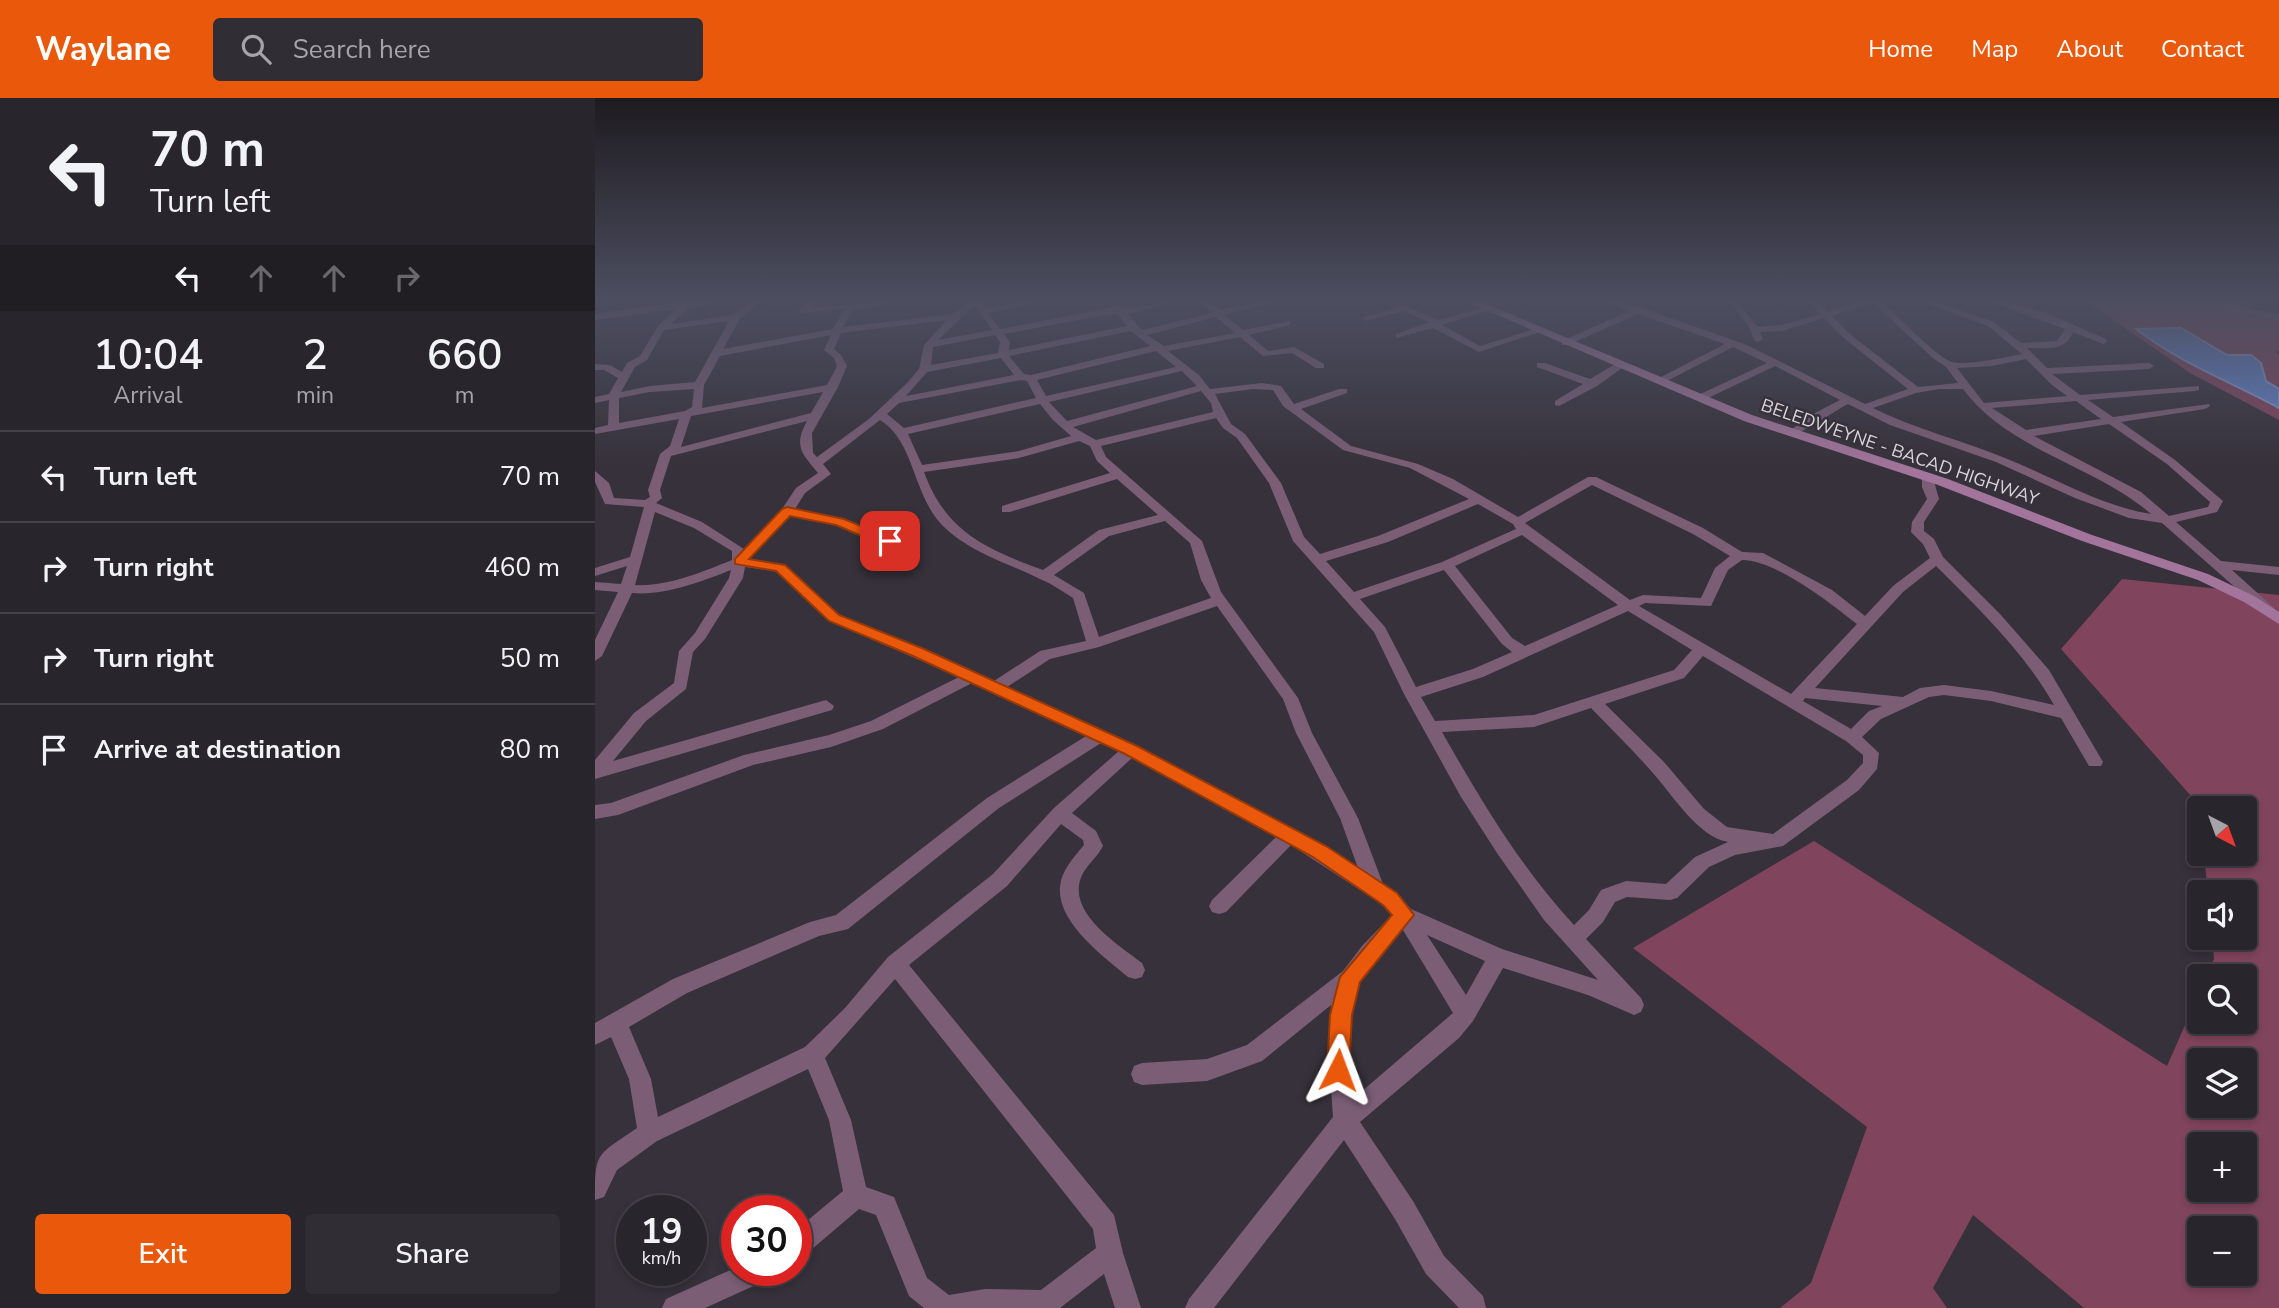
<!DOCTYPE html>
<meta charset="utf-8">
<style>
:root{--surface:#28252c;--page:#302d34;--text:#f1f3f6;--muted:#a5a5a9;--line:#444248;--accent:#ea580c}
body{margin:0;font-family:"Nunito Sans",sans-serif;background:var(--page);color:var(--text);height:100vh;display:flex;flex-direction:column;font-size:26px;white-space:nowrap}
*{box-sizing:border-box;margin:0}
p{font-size:23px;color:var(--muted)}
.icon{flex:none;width:38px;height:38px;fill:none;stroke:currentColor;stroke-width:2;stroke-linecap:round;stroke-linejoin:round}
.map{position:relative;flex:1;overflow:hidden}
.details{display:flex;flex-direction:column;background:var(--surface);width:595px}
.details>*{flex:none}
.guide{background:#28252c;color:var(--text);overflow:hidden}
.needle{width:46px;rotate:139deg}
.fabs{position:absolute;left:1592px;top:698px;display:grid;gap:14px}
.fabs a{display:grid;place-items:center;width:70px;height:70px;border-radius:7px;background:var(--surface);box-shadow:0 4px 10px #0003,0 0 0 2px var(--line);font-size:35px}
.speed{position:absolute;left:21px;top:1097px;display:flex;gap:14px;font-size:35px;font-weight:700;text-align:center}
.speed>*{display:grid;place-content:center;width:91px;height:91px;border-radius:50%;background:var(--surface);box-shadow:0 4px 10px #0003,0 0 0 2px var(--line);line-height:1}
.speed small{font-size:18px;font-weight:400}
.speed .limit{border:10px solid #d22;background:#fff;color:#111}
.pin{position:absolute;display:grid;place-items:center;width:60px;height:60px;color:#fff;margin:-30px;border-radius:14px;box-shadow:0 4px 10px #0006}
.me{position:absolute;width:77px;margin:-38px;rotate:3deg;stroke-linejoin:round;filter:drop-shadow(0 0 5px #0008)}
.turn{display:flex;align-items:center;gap:24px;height:147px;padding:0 35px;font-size:32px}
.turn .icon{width:91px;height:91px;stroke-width:2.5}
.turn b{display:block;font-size:49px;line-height:60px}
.lanes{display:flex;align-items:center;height:66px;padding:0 35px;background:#0003;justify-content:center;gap:35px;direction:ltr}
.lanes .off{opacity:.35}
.eta{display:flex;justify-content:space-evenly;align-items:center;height:119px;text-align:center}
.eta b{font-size:42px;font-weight:600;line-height:49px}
.action{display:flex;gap:14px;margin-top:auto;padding:14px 35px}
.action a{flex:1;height:80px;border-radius:7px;background:var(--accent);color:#fff;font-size:28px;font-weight:600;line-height:80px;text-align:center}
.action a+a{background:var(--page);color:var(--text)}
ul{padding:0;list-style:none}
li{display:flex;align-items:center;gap:21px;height:91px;padding:0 35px;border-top:2px solid var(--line)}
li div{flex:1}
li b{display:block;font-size:26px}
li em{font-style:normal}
header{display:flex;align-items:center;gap:42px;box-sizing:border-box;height:98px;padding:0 35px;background:var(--accent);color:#fff}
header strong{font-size:33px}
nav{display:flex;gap:38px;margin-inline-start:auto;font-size:24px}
.search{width:490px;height:63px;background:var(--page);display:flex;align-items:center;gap:18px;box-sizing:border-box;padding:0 24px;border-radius:7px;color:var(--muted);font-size:26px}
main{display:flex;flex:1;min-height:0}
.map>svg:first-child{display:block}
.green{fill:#81445d;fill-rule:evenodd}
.water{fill:#6183cb;stroke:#859bd0;stroke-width:2}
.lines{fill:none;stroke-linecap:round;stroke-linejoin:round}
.street{fill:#7b5e76;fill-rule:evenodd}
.secondary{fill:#a3759c;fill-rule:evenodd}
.route{fill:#ea580c;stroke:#983908;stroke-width:2}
.labels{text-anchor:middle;stroke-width:5;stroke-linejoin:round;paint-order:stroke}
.far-street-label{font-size:18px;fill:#d8d4da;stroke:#36313a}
</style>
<header>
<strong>Waylane</strong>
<div class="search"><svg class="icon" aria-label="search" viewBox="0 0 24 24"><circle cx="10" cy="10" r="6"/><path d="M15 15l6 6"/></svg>Search here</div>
<nav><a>Home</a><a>Map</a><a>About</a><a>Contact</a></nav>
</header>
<main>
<section class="details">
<div class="guide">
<div class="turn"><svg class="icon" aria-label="left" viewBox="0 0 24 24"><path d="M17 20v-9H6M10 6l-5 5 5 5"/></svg><div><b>70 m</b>Turn left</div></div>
<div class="lanes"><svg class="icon" aria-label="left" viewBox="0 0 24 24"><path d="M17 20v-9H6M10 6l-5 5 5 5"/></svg><svg class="icon off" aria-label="ahead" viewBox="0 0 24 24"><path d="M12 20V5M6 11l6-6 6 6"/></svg><svg class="icon off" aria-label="ahead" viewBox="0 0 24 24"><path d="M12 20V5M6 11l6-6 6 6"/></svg><svg class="icon off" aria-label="right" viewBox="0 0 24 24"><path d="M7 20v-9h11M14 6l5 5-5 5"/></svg></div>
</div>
<div class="eta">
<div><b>10:04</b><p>Arrival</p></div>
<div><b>2</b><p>min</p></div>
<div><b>660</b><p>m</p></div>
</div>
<ul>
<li><svg class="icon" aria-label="left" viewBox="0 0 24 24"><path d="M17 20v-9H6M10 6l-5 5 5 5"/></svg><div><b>Turn left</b></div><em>70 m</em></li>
<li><svg class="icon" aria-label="right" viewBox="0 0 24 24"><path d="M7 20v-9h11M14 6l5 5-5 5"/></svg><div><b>Turn right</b></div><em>460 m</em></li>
<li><svg class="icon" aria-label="right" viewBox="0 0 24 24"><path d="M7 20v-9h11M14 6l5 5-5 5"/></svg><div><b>Turn right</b></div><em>50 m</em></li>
<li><svg class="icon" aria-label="arrive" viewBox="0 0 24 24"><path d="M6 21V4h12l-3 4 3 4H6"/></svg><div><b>Arrive at destination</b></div><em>80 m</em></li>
</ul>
<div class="action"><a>Exit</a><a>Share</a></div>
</section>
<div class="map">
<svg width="1684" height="1210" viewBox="0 0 1684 1210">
<rect width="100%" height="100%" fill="#36313a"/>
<!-- green -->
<path class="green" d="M1491,203H1655L1659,213L1684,218V253L1681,254L1684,257V291L1671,283L1666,265L1656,257H1632L1541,231L1582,259L1628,279L1684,310V322L1595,275Z
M1527,481L1684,497V1210H1489L1378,1117L1338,1190L1352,1210H1185L1216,1185L1272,1029L1038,850L1219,743L1572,968L1605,893V924H1650V878H1611L1619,861L1617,840H1650V794H1613L1609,756H1650V710H1605V717L1604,707L1466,551ZM1605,962H1650V1008H1605ZM1605,1046H1650V1092H1605ZM1605,1130H1650V1176H1605Z"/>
<!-- water -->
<path class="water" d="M1586,230L1632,257H1656L1666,265L1671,283L1684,291V310C1636,284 1583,264 1541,231Z"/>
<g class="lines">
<!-- street -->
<path class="street" d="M90,203H130L94,210L76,226L138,217L156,203H166L145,221L128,251L238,231L249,211L205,215L204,213L213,203H222L217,209L307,203L257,213L248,229L359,216L374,203H387L390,210L429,203L445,204L393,215L405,231L515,210L519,207C538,214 564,203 585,203L533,216L547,232L617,215L602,203H612L626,212L666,203H683L629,217L648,232L695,223V227L654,237L673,253L699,249L729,266V270H721L697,255L668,258L645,239L573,253L604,277L615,291L667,285L686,288L699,306L744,291H752V295L706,311L756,348L823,366L858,381L923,419L993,379H1001L1108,430L1147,454L1168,455L1237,492L1270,518L1298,488L1335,460L1328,446L1316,434L1317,424L1332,401L1327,389V379L1333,375L1337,376L1344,401L1329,424V433L1339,441L1348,459L1405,516L1454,572L1508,664L1506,668H1494L1466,620L1396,603L1349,597L1334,599L1286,621L1267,639L1284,655L1282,671L1264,692L1188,748L1140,757L1114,769L1082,800L1075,802L1032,799L1020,804L1008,824L991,841L1046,900L1049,907L1046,914L1039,917L993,897L908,870L878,923L864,940L765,1024L818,1103L849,1158L888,1198L891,1210H864L831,1176L800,1121L749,1042L619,1210H590L594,1201L738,1019L733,949L736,907L667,963L612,983L547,987L539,984L536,976L539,968L547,965L612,961L652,947L748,873L767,848L797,817L788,807L696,747L631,814L624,816L617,814L614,808L617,802L681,739L537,660L477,715L501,733L508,748C503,758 494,765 488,775C468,813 523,846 547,865L550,872L547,879L540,881L533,879C509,859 462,825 465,789C466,773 479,759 489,747L488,742L466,726L412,788L314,867L519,1117L528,1155L546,1210H520L509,1176L465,1210H329L314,1198L281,1117L264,1111L210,1157L201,1160V1132L248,1093L234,1022L213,971L62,1043L22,1072L9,1099L0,1102C0,1052 2,1058 42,1030L34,981L16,939L0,947V925L78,881L215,824L241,817L392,700L491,638L377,585L288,631L236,649L158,667L23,717L0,721V707L16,705L149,657L234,637L276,623L364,579L234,523L182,473L150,469L148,480L110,541L98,554L91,591L51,623L18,663L231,602L239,608L237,612L0,681V662L39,615L79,585L84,553L100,535L134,480L136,472C105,484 69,498 37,495L7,558L0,563V542L23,494L0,492V484L26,486L32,468L0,478V470L35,459L49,409L10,406L0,384V373L14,385L19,400L50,402L55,399L53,392L65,356L75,348L84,321L0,336V330L13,327L14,302L0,305V299L14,296L23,280L9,272H0V266L15,267L27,274L32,265L45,258L63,228L81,211L0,222V216ZM380,207L397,232L343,242ZM521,215L532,228L414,252L415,244L409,236ZM621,219L640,235L569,248L552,237ZM352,222L329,247L324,271L312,285L274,321L222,359L218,355L217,335L243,289L252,268L246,257L239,251L246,235ZM134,223L100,284L55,288L26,294L40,269L52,262L69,232ZM536,233L555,248L436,277L429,276L414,258ZM236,237L229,252L239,260L242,268L232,287L107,310L109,287L125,258ZM400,237L405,244L403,255L336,267L338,249ZM561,253L581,269L451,298L442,282ZM406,260L419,277L311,298L332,274ZM587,273L602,288L472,323L454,304ZM426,282L432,283L441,300L309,330L292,316L304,305ZM99,291L97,309L90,313L24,325V300L55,294ZM658,291L678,292L688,308L748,352L815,370L874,401L783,438L725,456L709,439L686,385L650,336L636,326L620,296ZM606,293L616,305L618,314L501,342L478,329ZM228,294L216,315L86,349L96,318ZM445,306L458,322L476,338L424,353L327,367L313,336ZM621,320L628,330L642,340L674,385L698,443L779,534L809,596L866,699L902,755L949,822L1003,882L907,851L816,811L802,795L788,786L763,720L717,635L703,600L626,494L607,443L511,359L506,348ZM285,322C319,342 318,397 347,427C375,455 411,464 445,481C457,486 467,493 478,500L491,543L445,553L399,583L244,517L191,467L154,461L195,417L241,427L273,442L317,450V444L282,436L249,421L200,411L210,395L236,376L228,366ZM212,323C198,349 207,355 223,375L201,390L187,411L149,451L107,424L61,405L67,400L65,392L76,358ZM484,343L495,348L502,363L515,375L407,408V414H415L522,381L563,417L504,432L448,472C391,451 351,434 329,374L424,360ZM997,387L1098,436L1135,458L1120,470L1106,500L1048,497L1035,502L930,425ZM883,406L918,426L921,431L847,464L759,494L731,463L793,444ZM60,414L99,430L137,453V462C107,474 72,489 40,487ZM570,423L595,445L606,482L616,500L504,539L489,495L459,477L514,438ZM927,437L1023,507L930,548L917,540L860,468ZM1147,462C1181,462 1235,505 1262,526L1196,596L1044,508L1050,505L1116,508L1133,472ZM1341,468C1384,511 1429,554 1459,607L1396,593L1349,587L1325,590L1308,599L1220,590L1308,494ZM849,472L907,546L917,554L878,571L821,589L790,529L765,501ZM622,508L688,601L701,635L745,720L763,770L731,749L542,648L412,589L455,561L504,549ZM1033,513L1097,552L1079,572L939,617L840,623L826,599L888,579ZM1108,558L1251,643L1268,657V665L1252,682L1178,736L1132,729L1109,711L1069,664L1010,606L1089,580ZM1210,600L1287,608L1274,613L1256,631L1208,603ZM996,610C1016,631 1038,652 1057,674C1076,695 1103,739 1133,744L1100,759L1071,786L1031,783L1006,792L994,812L979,827C926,770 885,701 847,634L939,629ZM506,645L524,653L459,710L398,776L293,859L250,910L210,949L63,1019L56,981L34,929L92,895L224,838L253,831L404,710ZM808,832L858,915L759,1000C754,964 747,915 765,882C776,863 793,847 808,832ZM832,837L890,863L871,897ZM300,881L498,1131L501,1150L446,1192L390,1191L354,1197L332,1180L299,1099L271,1089L256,1022L230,960Z
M1010,203H1023L1047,210L1152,247L1270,306L1313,291L1250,241L1229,220L1187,233L1165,234L1168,241L1163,244L1160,243L1153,227L1133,203H1142L1163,229L1186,227L1225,216L1213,203H1222L1233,213L1267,203H1286C1301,216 1341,259 1357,264C1371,268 1411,259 1427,256L1393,228L1325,203H1338L1399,224L1426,245L1462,243L1470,231L1394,203C1434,203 1475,226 1511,241V245L1508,246L1478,234C1471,254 1450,250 1432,250L1452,270L1554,265L1559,268L1554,271L1457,276L1485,297L1604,288V292L1600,293L1493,302L1518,319L1614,306L1615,308L1610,311L1526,324L1580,362L1628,403L1622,414L1581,424L1626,463L1684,469V477L1637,472L1679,510L1677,513H1667L1567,425L1534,420L1480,400L1401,364L1295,327L1253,306C1241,312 1202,339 1193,338V334L1218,316L1245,302L1180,268L1109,302H1101V298L1172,265L1138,249L1066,286L1062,285V281L1130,246L1043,216L973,247H967V243L1034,213ZM1278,205L1338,260L1351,269L1363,285L1323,289L1256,237L1237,218ZM1431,261L1457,287L1472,298L1389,305L1362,270L1397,268ZM1344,291H1368C1414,353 1500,367 1556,416C1505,408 1458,379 1410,360C1366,342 1320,331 1278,310L1321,295ZM1481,303L1506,321L1431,332L1397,310ZM1514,326L1572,366L1615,404L1613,409L1574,418L1546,394L1439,338Z
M1590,203H1611L1684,216V222Z
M809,207L843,222L894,208V212L847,227L885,248L943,230L948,233L884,254L838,230L801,240V236L834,224L808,213L771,223L766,220Z
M942,265H950L995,281L1022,265L1031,267L1002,288L964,308L960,307V303L988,286L942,269Z
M142,1169V1172H178L174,1181L110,1210H67L71,1201Z"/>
<!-- secondary -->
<path class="secondary" d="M870,203H884L1157,317L1353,381L1497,437L1613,476L1659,498L1684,514V526L1649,504L1603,482L1487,443L1343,387L1149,323Z"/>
</g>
<!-- sky -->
<linearGradient id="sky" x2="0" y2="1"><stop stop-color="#1e1b20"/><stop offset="0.54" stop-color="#4c4e60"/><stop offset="1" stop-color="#4c4e60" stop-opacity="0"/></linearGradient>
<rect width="1684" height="373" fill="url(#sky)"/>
<!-- route -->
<path class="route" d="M192,409L249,421L302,443L295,447L274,441L241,427L195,418L154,461L190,467L244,517L329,551L542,648L731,748L802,795L819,817L765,884L757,917L754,972L751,979L743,983L735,979L732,972L735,917L745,879L797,817L788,807L718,759L530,656L318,558L234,523L181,473L140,466V461L187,411Z"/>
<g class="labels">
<!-- far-street labels -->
<g class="far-street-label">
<text transform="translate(1305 354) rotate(19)" y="6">BELEDWEYNE - BACAD HIGHWAY</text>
</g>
</g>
</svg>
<div class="fabs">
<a><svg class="needle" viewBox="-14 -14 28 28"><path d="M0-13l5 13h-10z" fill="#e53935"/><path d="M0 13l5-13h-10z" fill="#a5a5a9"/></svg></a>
<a><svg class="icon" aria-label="sound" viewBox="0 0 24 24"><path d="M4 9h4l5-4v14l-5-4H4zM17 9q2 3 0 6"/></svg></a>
<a><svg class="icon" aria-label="search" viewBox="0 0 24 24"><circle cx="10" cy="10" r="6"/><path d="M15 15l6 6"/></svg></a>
<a><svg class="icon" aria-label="layers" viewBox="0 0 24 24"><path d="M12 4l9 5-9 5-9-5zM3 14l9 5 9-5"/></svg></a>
<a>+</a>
<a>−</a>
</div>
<div class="speed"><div>19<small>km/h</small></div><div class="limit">30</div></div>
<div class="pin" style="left:295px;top:443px;background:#d93025"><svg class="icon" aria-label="arrive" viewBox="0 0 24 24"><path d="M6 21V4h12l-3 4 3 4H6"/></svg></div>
<svg class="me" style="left:743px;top:972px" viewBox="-20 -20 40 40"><path d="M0-17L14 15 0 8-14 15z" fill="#ea580c" stroke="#fff" stroke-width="4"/></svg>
</div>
</main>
